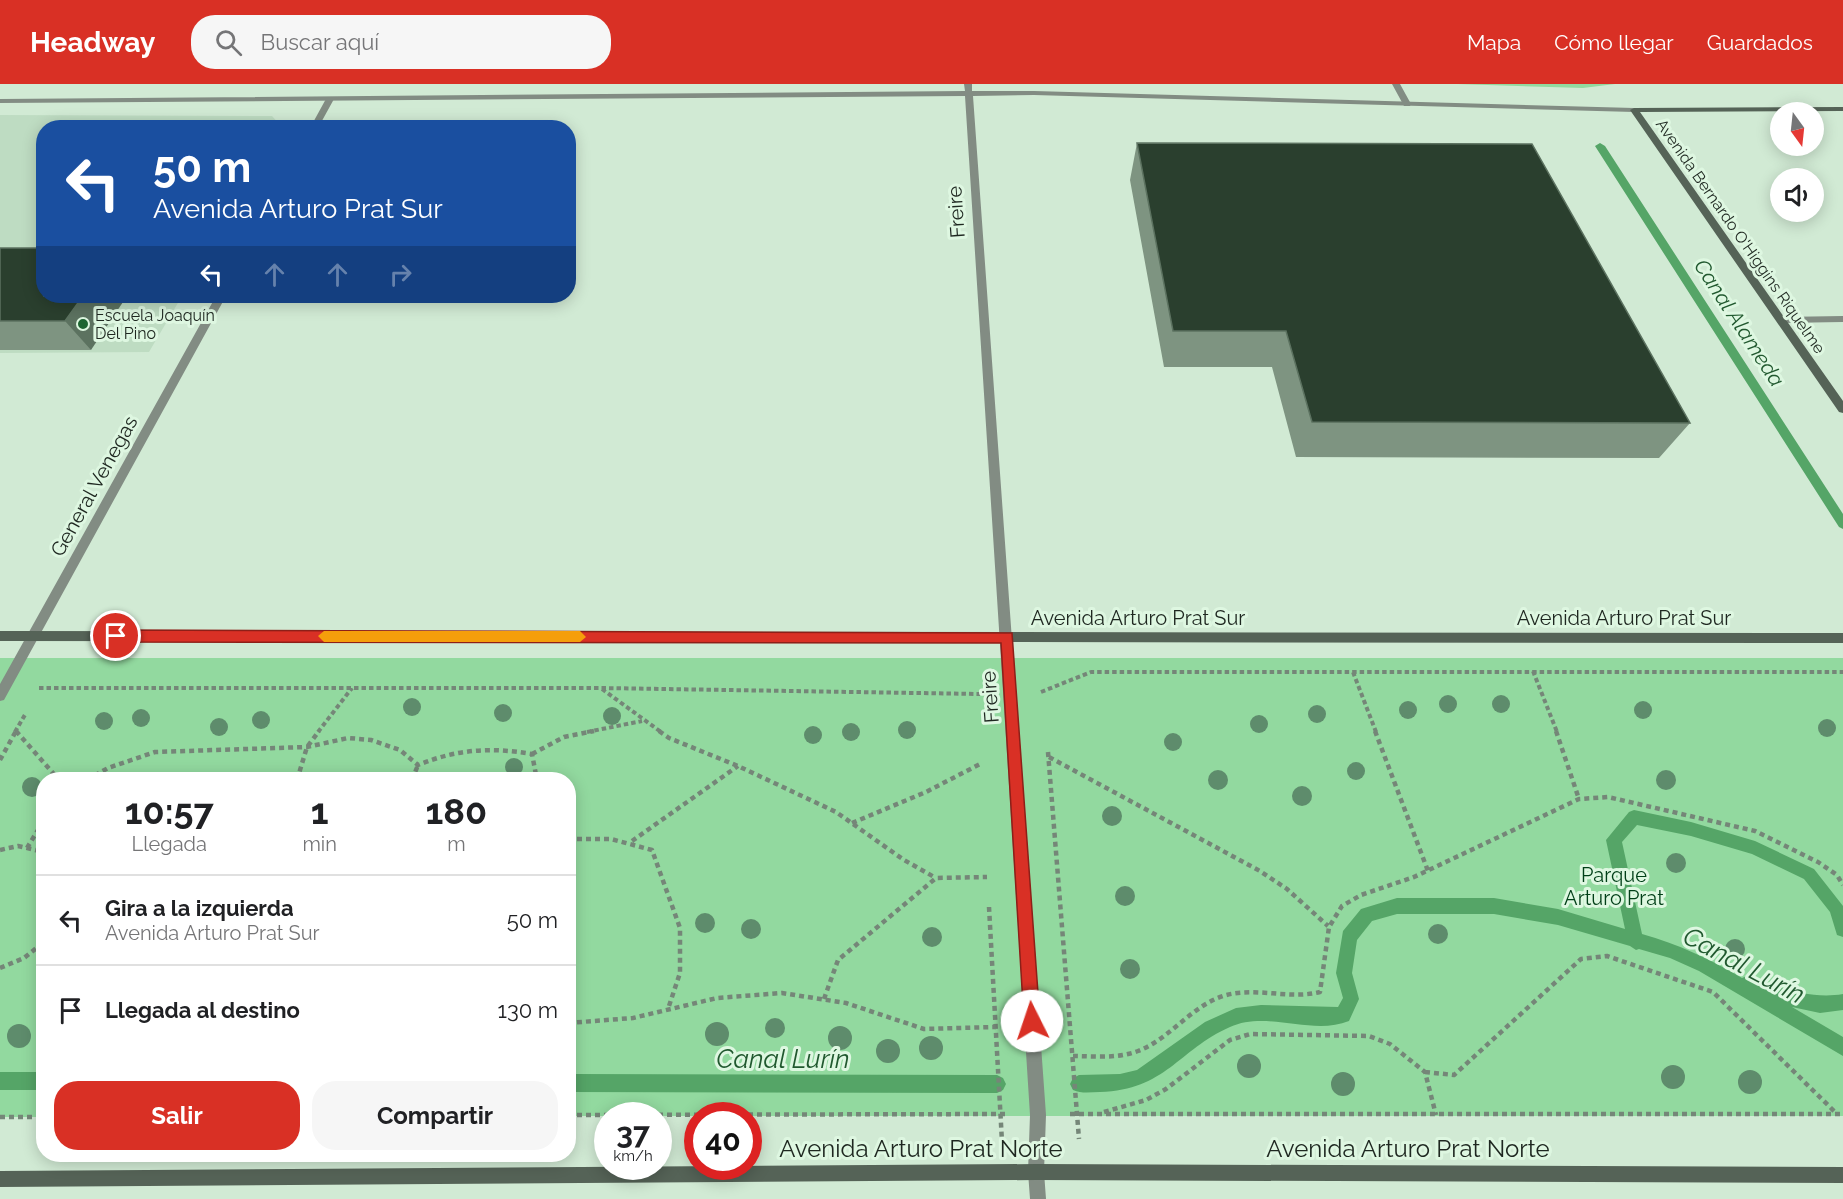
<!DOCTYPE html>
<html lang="es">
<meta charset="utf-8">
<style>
:root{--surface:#fff;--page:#f6f6f6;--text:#202124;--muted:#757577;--line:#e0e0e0;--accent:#d93025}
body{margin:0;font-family:Raleway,sans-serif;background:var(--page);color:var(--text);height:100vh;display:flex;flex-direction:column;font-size:22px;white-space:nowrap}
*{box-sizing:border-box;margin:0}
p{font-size:20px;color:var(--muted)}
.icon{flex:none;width:33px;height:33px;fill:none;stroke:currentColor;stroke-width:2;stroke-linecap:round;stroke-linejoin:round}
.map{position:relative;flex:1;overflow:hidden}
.drawer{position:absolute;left:36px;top:688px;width:540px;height:390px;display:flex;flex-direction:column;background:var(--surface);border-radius:24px;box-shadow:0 3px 15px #0003}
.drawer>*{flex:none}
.banner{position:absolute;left:36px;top:36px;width:540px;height:183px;border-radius:24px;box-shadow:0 3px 15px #0003;background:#1a4fa0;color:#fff;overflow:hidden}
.needle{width:39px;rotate:165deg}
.buttons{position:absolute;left:1770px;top:18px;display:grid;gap:12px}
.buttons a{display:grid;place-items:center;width:54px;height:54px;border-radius:50%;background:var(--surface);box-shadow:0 3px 15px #0003;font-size:30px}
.speed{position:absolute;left:594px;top:1018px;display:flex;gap:12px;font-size:30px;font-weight:700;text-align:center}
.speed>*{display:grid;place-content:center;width:78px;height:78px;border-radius:50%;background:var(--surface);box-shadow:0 3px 15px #0003;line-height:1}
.speed small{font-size:15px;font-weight:400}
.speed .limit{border:9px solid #d22;background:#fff;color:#111}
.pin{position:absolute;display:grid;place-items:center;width:51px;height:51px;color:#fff;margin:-26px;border:3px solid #fff;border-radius:50%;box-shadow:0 2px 6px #0007}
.me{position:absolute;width:66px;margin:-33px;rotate:356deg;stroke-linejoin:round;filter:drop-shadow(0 0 4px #0008)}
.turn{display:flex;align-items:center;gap:21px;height:126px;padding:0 18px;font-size:27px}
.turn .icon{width:78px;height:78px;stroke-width:2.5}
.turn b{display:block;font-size:42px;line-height:51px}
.lanes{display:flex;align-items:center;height:57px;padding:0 18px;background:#0003;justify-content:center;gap:30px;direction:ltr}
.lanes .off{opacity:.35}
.eta{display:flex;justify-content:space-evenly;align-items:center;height:102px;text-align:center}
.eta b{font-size:36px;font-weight:700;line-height:42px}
.primary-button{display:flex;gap:12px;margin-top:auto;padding:12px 18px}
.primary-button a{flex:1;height:69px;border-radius:24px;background:var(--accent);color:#fff;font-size:24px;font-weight:700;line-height:69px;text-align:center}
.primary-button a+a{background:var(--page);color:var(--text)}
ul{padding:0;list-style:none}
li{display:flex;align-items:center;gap:18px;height:90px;padding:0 18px;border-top:2px solid var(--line)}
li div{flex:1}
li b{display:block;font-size:22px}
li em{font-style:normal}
header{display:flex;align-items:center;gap:36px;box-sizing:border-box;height:84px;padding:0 30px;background:var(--accent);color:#fff}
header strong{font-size:28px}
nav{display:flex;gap:33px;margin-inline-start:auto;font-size:21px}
.search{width:420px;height:54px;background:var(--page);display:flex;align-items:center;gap:15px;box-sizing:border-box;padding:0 21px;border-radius:24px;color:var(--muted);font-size:22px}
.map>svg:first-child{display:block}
.built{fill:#bedcc2}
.green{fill:#92d99f}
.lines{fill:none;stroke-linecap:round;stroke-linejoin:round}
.stream{fill:#55a567;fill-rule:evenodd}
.path-far1{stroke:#758678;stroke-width:4;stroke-dasharray:4.5 3;stroke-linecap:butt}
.path{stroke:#758678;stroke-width:4.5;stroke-dasharray:5 4;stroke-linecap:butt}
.minor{fill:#828c83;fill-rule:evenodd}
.tertiary{fill:#828c83;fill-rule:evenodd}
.secondary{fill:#556357;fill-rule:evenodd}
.tree{fill:#5e8c6c}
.wall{fill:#7e9481}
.shaded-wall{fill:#5c7260}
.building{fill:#2a3f2e;stroke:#5c7260;stroke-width:1.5}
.route{fill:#d93025;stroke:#8d1f18;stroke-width:1.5}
.slow{fill:#f59e0b}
.poi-dot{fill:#1e6532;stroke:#def7e1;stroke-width:2}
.labels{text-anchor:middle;stroke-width:6;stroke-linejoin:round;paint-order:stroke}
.far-street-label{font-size:16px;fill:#1e2720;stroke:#def7e1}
.far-poi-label{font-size:16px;fill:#1e2720;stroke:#def7e1;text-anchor:start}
.street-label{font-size:20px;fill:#1e2720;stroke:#def7e1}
.park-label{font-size:20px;fill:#003f17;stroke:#def7e1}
.water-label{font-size:21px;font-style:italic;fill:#21592f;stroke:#def7e1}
.near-street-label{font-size:24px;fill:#1e2720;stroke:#def7e1}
.near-water-label{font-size:26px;font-style:italic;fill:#21592f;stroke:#def7e1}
</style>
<header>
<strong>Headway</strong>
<div class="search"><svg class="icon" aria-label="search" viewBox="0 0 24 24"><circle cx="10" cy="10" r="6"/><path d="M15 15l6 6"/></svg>Buscar aquí</div>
<nav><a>Mapa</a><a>Cómo llegar</a><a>Guardados</a></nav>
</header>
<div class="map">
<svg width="1843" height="1115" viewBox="0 0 1843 1115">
<rect width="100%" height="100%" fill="#d1ead4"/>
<!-- built -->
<path class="built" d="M0,31L272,32L282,43L44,44V212H182L149,268L0,269Z"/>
<!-- green -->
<path class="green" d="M1457,0H1615L1583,4Z
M0,574H1843V1032H569L568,696H44L43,1033H0Z"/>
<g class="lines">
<!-- stream -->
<path class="stream" d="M1600,59L1605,62L1843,430V445L1839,443L1595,62Z
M1634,726L1691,738L1755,757L1814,785L1843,822V853L1837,851L1830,828L1804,795L1752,770L1691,752L1637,741L1622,758L1642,850C1678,860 1710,875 1742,894L1747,892C1778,902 1809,916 1843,910V926L1820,929L1792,923L1843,953V972L1699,887L1670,874L1639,865L1636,866L1630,862L1558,841L1494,830H1397L1372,837L1357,856L1352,889L1359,915L1349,937C1312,952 1267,926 1230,943C1178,966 1166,1006 1100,1008C1091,1008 1082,1010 1073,1006L1070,1000L1073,994L1079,991L1120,990L1137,986L1205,938L1236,924L1261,921L1338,923L1343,914L1336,889L1343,847L1361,825L1397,814H1494L1558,825L1625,845L1606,756L1629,728Z
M0,988H44V1006H0Z
M568,990L997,991L1003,994L1006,1000L1003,1006L997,1009L568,1008Z"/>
<!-- path-far1 -->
<path class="path-far1" d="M1533,587L1557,648
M1353,588L1376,648
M39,604H601L980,610
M602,605L661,648
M1041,608L1091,588H1843
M15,648L26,629
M318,648L352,604
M587,648L642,637"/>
<!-- path -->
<path class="path" d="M16,647L59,696
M659,647L669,654L738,682L836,728L904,776L936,794
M1375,647L1428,787
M1556,647L1579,715
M1048,668L1079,1055
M532,670L564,653L594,647
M1049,673L1260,787L1287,805L1328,842
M0,676L16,647
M87,696L108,684L155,668L307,663L348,654L371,656L400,666L418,681C457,665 491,663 532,670L537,696
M297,696L307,663L319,647
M412,696L418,681
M852,739L926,708L982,679
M568,755H611L652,766L680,844V889L668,925
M632,757L738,682
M27,764L44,736
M0,766L18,762L44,768
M989,823L1002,1058
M0,884L24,874L44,858
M824,915L838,876L936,794L987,793
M568,939L633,934L717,914L782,909L846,919L924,945L996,943
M1073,972C1094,972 1117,975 1138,967C1170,955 1190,923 1223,912C1255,902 1288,916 1320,908L1329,843L1342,822L1361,811L1414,793L1579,715L1608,713L1755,747L1818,778L1837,791L1843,801
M1425,988L1454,991L1581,875L1607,872L1713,908L1836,1029
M1104,1028L1146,1016L1166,1005L1230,956L1250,950L1369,952L1390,960L1425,988L1436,1031
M1070,1030H1843
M568,1031L1006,1030
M0,1033H44"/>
<!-- minor -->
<path class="minor" d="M1392,0H1400L1411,20L1410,22H1404Z
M327,13L334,15L318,44H310Z
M216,212H226L4,616L0,617V600Z
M1843,232V238L1781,239L1776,236L1781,233Z
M1036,1080L1042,1082L1044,1088L1046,1115H1030L1028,1088L1030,1082Z"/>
<!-- tertiary -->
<path class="tertiary" d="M964,0H972V7H1034L1634,24L1638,26L1634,28L1034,11L973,12L1046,1031L1044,1088L1042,1094L1036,1096L1030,1094L1028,1088L1030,1031L965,12L0,19V15L965,7Z"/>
<!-- secondary -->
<path class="secondary" d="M1843,23V27L1640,28L1843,317V329L1839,328L1630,26L1634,24Z
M0,547L1843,549V559L0,557Z
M1036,1080L1843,1083V1099L1036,1096L0,1103V1087Z"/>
</g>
<!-- trees -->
<g class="tree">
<circle cx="1448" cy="620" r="9"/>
<circle cx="1501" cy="620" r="9"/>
<circle cx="412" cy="623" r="9"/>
<circle cx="1408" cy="626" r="9"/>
<circle cx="1643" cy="626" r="9"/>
<circle cx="503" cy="629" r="9"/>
<circle cx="1317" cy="630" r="9"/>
<circle cx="612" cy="632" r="9"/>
<circle cx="141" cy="634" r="9"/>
<circle cx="261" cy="636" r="9"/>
<circle cx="104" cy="637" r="9"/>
<circle cx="1259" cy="640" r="9"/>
<circle cx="219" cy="643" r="9"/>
<circle cx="1827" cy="644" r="9"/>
<circle cx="907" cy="646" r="9"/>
<circle cx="851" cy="648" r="9"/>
<circle cx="813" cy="651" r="9"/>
<circle cx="1173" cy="658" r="9"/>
<circle cx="514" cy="683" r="9"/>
<circle cx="1356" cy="687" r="9"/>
<circle cx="1218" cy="696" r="10"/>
<circle cx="1666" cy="696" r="10"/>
<circle cx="32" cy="703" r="10"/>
<circle cx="1302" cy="712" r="10"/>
<circle cx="1112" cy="732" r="10"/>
<circle cx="1676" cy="779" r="10"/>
<circle cx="1125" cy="812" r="10"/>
<circle cx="705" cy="839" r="10"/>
<circle cx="751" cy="845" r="10"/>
<circle cx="1438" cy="850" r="10"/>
<circle cx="932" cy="853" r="10"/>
<circle cx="1735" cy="865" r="10"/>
<circle cx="1130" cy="885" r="10"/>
<circle cx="775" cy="944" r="10"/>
<circle cx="717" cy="950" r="12"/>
<circle cx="19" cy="952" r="12"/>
<circle cx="840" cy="954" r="12"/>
<circle cx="931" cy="964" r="12"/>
<circle cx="888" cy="967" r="12"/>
<circle cx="1249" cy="982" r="12"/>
<circle cx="1673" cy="993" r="12"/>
<circle cx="1750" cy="998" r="12"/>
<circle cx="1343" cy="1000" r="12"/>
</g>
<!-- wall -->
<path class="wall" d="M1137,59L1690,339L1659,374L1296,373L1272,283H1164L1130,96Z
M0,164H44L91,266H0Z"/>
<!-- shaded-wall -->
<path class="shaded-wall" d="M83,212H127L91,266L65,237Z"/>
<!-- building -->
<path class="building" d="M1137,59L1532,60L1690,339L1312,338L1286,247H1173Z
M0,164H44V212H83L65,237H0Z"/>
<!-- route -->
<path class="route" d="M116,546L1012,549L1040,937L1038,943L1032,946L1026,943L1024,937L1001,559L116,558L110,552Z"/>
<!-- slow -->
<path class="slow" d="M324,547H580L586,553L580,558H324L318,552Z"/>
<!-- markers -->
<circle class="poi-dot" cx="83" cy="240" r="6"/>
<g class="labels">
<!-- far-street labels -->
<g class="far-street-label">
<text transform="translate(1741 152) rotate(55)" y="6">Avenida Bernardo O'Higgins Riquelme</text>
</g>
<!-- far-poi labels -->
<g class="far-poi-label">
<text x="95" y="237">Escuela Joaquín<tspan x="95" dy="18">Del Pino</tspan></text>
</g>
<!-- street labels -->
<g class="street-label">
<text transform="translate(956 128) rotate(-94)" y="7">Freire</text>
<text transform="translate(94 402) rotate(-61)" y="7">General Venegas</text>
<text x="1138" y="541">Avenida Arturo Prat Sur</text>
<text x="1624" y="541">Avenida Arturo Prat Sur</text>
<text transform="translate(990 613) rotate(-94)" y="7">Freire</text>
</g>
<!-- park labels -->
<g class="park-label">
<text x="1614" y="798">Parque<tspan x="1614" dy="23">Arturo Prat</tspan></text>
</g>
<!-- water labels -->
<g class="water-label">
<text transform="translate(1739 239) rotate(57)" y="7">Canal Alameda</text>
</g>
<!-- near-street labels -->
<g class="near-street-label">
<text x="921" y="1073">Avenida Arturo Prat Norte</text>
<text x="1408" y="1073">Avenida Arturo Prat Norte</text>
</g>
<!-- near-water labels -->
<g class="near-water-label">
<text transform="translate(1744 881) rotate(28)" y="9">Canal Lurín</text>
<text x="783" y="984">Canal Lurín</text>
</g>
</g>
</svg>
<div class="buttons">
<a><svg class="needle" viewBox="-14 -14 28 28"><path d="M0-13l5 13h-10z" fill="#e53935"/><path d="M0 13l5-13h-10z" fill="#757577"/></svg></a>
<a><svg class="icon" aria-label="sound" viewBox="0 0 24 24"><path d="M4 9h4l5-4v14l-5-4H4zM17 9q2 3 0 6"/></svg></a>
</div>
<div class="speed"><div>37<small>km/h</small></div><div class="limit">40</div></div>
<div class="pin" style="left:116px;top:552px;background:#d93025"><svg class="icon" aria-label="arrive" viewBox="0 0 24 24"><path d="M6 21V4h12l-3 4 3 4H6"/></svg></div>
<svg class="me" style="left:1032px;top:937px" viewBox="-20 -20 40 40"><circle r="19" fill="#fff"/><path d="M0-13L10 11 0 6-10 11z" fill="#d93025"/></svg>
<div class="banner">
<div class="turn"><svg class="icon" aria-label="left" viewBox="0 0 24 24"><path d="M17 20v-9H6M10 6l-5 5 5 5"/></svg><div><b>50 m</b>Avenida Arturo Prat Sur</div></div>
<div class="lanes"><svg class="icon" aria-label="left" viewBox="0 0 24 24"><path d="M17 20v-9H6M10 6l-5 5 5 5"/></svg><svg class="icon off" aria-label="ahead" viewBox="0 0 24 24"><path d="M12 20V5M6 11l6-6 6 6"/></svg><svg class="icon off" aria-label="ahead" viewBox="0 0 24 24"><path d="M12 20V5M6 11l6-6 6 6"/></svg><svg class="icon off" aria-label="right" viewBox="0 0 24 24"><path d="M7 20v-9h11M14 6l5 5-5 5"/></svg></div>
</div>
<section class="drawer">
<div class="eta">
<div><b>10:57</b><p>Llegada</p></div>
<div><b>1</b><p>min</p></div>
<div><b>180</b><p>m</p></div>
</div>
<ul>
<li><svg class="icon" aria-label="left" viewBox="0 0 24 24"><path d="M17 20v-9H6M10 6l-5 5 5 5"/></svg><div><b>Gira a la izquierda</b><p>Avenida Arturo Prat Sur</p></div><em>50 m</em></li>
<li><svg class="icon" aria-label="arrive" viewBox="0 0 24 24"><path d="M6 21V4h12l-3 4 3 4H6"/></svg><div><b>Llegada al destino</b></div><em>130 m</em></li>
</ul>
<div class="primary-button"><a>Salir</a><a>Compartir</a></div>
</section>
</div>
